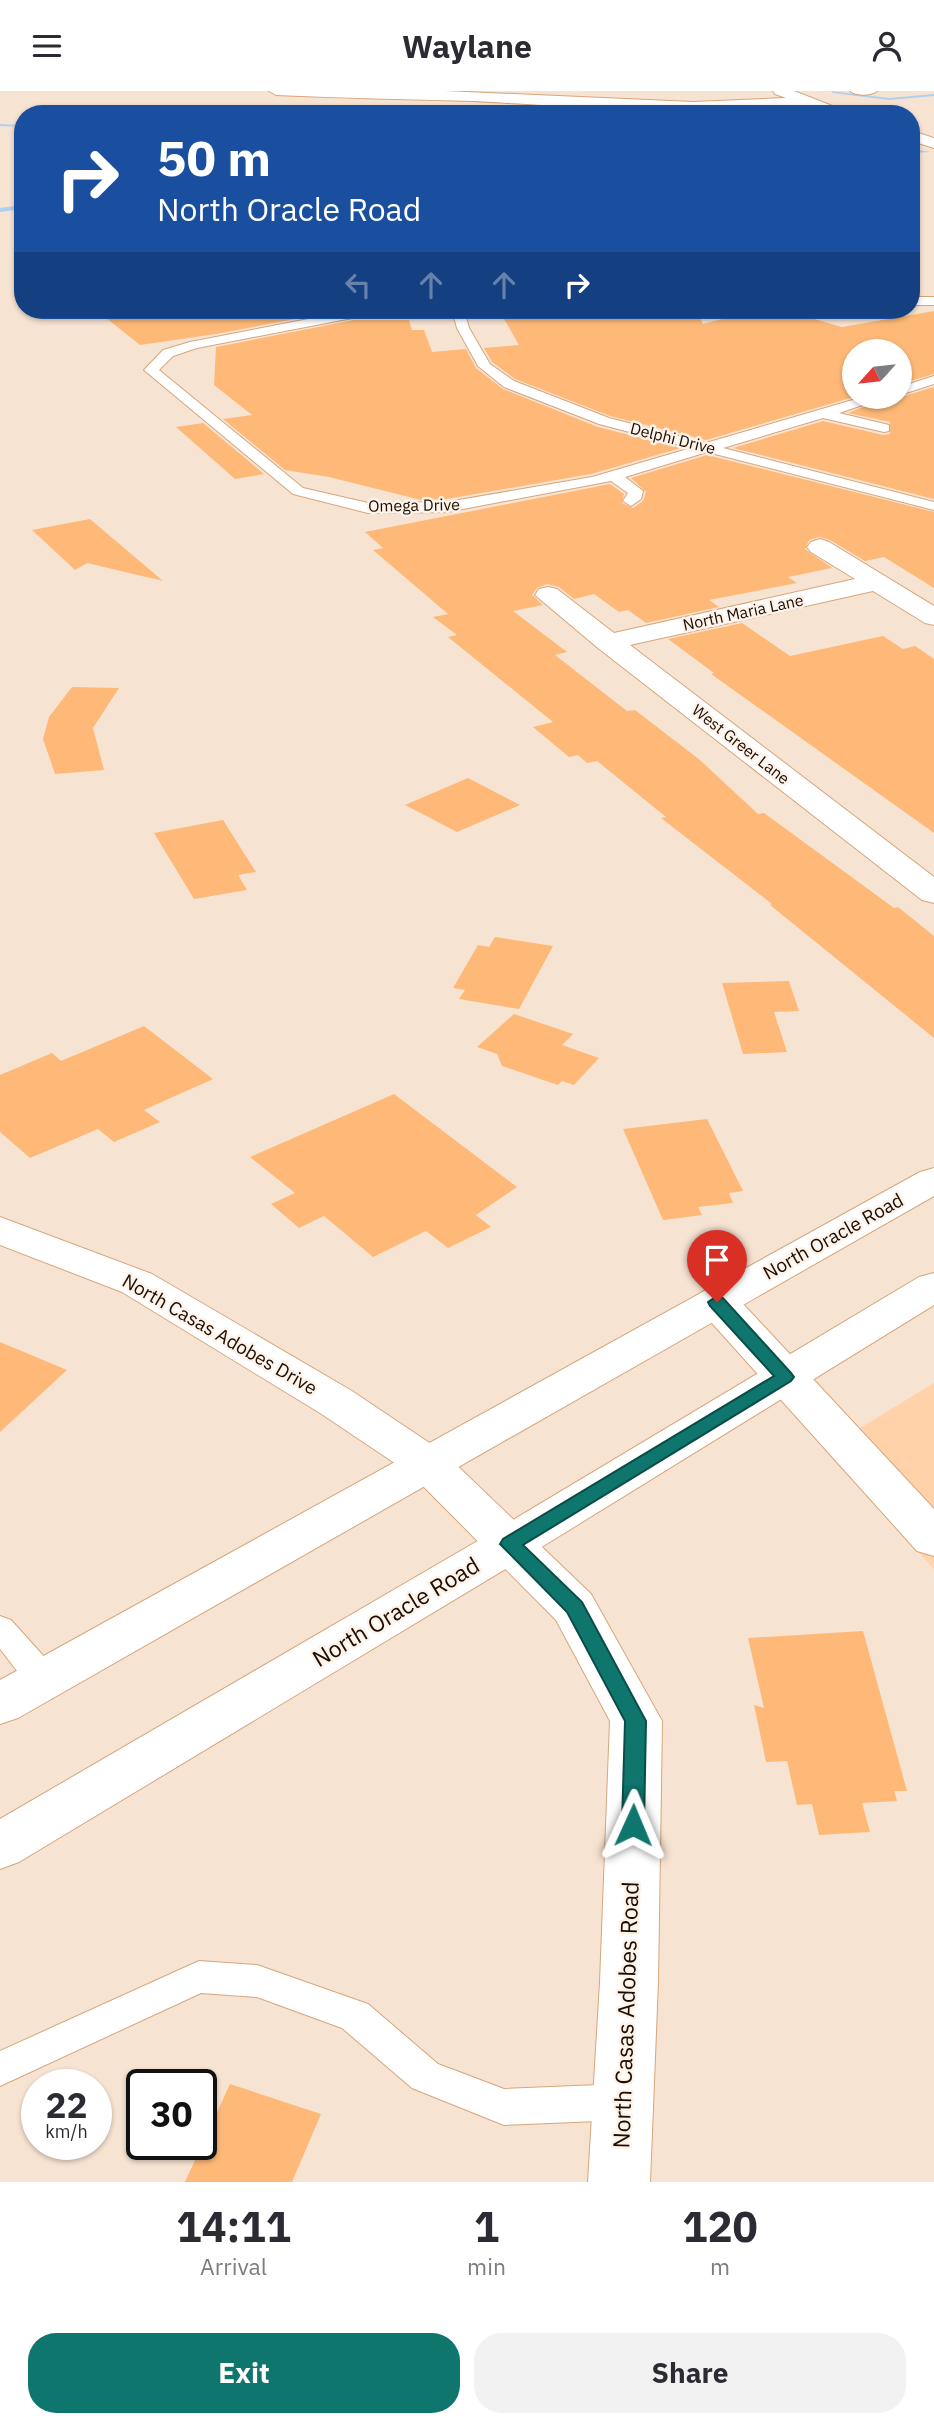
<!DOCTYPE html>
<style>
:root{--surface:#fff;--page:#f2f2f3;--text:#2b2b33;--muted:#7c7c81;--accent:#0f766e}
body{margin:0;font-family:"IBM Plex Sans",sans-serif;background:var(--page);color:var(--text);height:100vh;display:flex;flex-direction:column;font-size:26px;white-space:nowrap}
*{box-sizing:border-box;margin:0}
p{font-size:23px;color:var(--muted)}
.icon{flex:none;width:38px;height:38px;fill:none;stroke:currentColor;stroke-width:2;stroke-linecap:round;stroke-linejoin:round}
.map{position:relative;height:2091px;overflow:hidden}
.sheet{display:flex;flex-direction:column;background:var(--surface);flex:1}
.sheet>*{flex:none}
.banner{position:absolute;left:14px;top:14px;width:906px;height:214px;border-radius:28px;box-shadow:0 2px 5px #0004;background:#1a4fa0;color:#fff;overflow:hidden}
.needle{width:46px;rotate:243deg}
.controls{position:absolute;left:842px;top:248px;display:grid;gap:14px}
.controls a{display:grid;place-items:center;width:70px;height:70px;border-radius:50%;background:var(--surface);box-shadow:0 2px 5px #0004;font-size:35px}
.speed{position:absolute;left:21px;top:1978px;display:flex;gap:14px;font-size:35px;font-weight:700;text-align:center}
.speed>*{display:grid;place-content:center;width:91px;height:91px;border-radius:50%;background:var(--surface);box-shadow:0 2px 5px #0004;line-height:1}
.speed small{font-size:18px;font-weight:400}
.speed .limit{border:4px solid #111;border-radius:10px;background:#fff;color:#111}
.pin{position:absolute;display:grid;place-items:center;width:60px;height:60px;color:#fff;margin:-72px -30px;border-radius:50% 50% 50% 0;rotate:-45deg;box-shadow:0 0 7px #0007}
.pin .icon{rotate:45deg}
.me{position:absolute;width:77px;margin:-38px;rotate:1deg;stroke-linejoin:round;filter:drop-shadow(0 0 5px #0008)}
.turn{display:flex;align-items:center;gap:24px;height:147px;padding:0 28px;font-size:32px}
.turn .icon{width:91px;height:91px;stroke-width:2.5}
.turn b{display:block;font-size:49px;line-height:60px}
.lanes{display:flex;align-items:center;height:66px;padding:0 28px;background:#0003;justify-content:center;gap:35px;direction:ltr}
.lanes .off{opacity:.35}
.eta{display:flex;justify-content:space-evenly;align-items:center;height:119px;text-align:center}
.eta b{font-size:42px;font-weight:800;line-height:49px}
.button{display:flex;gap:14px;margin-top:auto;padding:14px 28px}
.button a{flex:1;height:80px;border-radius:28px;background:var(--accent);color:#fff;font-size:28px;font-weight:800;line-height:80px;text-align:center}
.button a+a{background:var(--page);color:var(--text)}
header{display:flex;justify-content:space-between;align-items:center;height:91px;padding:0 28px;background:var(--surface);font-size:32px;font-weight:800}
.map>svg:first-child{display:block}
.built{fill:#ffd2aa}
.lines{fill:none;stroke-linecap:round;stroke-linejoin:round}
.stream{fill:#add1ef;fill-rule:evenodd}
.building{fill:#feb978}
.lane-casing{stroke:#d6a67b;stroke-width:2}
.street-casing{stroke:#d6a67b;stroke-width:2}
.secondary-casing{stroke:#d6a67b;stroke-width:2}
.highway-casing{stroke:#d6a67b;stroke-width:2}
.lane{fill:#fff;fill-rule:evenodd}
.street{fill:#fff;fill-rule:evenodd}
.secondary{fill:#fff;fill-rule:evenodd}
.highway{fill:#fff;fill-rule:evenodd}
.route{fill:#0f766e;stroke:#0a4d48;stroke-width:2}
.labels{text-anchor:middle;stroke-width:5;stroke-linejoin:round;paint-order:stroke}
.far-street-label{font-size:16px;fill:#1d0d00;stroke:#fdf3ea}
.street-label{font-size:19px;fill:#1d0d00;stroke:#fdf3ea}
.near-street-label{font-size:23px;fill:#1d0d00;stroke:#fdf3ea}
</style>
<header><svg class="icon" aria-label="menu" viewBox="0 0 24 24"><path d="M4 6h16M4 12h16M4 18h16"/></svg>Waylane<svg class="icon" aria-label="person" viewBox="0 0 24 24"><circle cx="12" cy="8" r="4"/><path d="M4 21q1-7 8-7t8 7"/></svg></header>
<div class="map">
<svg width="934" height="2091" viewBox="0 0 934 2091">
<rect width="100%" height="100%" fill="#f7e3d2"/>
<!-- built -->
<path class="built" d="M934,1292V1478L824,1359Z"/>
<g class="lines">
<!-- stream -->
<path class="stream" d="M831,0L889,7L934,3V5L889,9L833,2Z
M0,33L23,34V36L0,35Z
M912,58L931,61L912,62Z
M23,114V118L0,121V117Z"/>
</g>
<!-- building -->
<path class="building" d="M96,219H334L337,220L216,243L140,254Z
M513,219H696L703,233L757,219H783L842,236L934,220V283L900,293V261H854V306L706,349L610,325L515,288L492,271L484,257L519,254L503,226L517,225Z
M354,229H409L412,239H424L432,261L466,258L476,277L503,298L598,336L681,357L591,383L447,408L421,409L329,386L285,379L223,328L252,324L214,294L216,256Z
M934,296V408L733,357L823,330L883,344L890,343V331L848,322L888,306H901Z
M203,332L264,383L235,388L176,336Z
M707,364L934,421V497L884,466L865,470L830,449L819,446L809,449L805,458L832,477L788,486L797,492L709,509L719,516L646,532L628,519L619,521L594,503L574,508L559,496L547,493L537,497L532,504L543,514L513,520L567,561L555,564L627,620L635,619L700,669L758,723L764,722L894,817L898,816L934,845V947L770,814L772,813L661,727L666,726L597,670L587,672L578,664L569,666L533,636L553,631L448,546L457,544L433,526L448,523L373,459L383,457L365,441L610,393L624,403L622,412L633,417L643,410L646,401L631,387Z
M90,428L163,490L87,472L75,479L32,439Z
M742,532L790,565L883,545L903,558L915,555L934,568V742L711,583L714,582L668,548Z
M72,596L119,597L93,637L104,679L55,683L43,648L49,626Z
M468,687L520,714L457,741L405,714Z
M223,729L256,781L238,784L247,799L194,808L154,742Z
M495,846L553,855L519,918L459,908L465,899L453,897L478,854L489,856Z
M789,890L799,920L774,921L787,961L743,963L722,892Z
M514,923L573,943L562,954L599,967L574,994L562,990L558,994L502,975L497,963L477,956Z
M144,935L213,988L144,1019L160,1031L114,1051L98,1038L30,1067L0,1041V984L52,962L61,970Z
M394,1003L517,1096L476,1124L491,1136L448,1157L426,1140L373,1166L324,1125L299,1137L271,1113L295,1102L250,1066Z
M707,1028L743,1100L729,1102L733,1112L698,1116L702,1124L663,1129L623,1038Z
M0,1251L67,1279L0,1341Z
M863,1540L907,1700H894L897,1710L862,1712L870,1741L819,1744L812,1713L797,1714L787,1670L766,1671L754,1614L764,1617L748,1547Z
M230,1993L321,2023L292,2091H185Z"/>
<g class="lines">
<!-- lane casing -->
<g class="lane-casing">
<path id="lane" d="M850,0H877C871,5 856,5 850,0Z
M912,206H934V214H912Z
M355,219H379L373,223L197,257L173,265L159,279L303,397L368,412L447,411L592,386L691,357L599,333L504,296L478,275L457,237L452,219H464L469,237L490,273L514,290L609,327L706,352L863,306H886L839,322L889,334V340L884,341L823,327L723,357L934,411V419L707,361L625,386L643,400L641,408L631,415L623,410L628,402L611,390L447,421L368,422L293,403L144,279L163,259L190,251Z
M934,285V293L900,304V296Z
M0,1525L11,1529L56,1579L61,1588L56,1597C30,1605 16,1577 0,1558Z
M199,1870L257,1874L368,1913L438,1973L504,1998L623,1993L637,1998L642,2011L637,2024L623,2029L504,2034L412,1997L342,1937L257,1906L201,1902L0,1995V1960Z"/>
</g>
<!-- street casing -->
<g class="street-casing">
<path id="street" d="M269,0H444L693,11L809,6L816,10C794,32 520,12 473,10C407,8 342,7 276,4Z
M820,448L829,451L934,515V534L925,532L873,500L630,554L934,786V812L922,809L598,557L535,504L539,498L548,496L557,498L614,542L855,488L811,461L807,456L811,451Z
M0,1126L152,1183L352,1300L443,1361L591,1503L662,1630L658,1891L650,2091H588L600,1891L610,1630L556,1529L411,1383L320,1322L122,1201L0,1154Z
M717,1197L732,1201L934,1418V1465L917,1460L702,1221L696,1211L702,1201Z"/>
</g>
<!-- secondary casing -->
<g class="secondary-casing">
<path id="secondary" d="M773,0H794L853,23H831L775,3Z
M912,40L934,47V57L912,50Z"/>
</g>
<!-- highway casing -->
<g class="highway-casing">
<path id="highway" d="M934,1077V1105L18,1627L0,1633V1589L920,1081Z
M934,1182V1214L527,1465L19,1771L0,1778V1728L493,1441L919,1186Z"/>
</g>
<!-- lane -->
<use href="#lane" class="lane"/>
<!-- street -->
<use href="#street" class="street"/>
<!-- secondary -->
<use href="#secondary" class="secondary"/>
<!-- highway -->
<use href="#highway" class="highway"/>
</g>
<!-- route -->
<path class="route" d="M717,1205L723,1207L791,1282L794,1286L791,1290L523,1454L582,1511L646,1630L644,1734L641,1741L633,1744L625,1741L622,1734L625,1630L567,1521L500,1453L503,1448L774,1285L710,1215L708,1211Z"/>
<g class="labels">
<!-- far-street labels -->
<g class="far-street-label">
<text transform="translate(673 347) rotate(14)" y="6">Delphi Drive</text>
<text transform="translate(414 414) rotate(-1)" y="6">Omega Drive</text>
<text transform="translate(743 521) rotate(-12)" y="6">North Maria Lane</text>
<text transform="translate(741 653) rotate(38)" y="6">West Greer Lane</text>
</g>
<!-- street labels -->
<g class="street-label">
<text transform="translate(833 1145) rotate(-29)" y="7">North Oracle Road</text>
<text transform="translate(220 1243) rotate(30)" y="7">North Casas Adobes Drive</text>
</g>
<!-- near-street labels -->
<g class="near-street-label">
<text transform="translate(396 1521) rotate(-31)" y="8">North Oracle Road</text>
<text transform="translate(626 1924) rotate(-88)" y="8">North Casas Adobes Road</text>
</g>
</g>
</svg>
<div class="controls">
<a><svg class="needle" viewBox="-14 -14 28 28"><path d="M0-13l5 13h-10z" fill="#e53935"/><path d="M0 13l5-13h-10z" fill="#7c7c81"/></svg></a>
</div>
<div class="speed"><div>22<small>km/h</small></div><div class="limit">30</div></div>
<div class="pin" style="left:717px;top:1211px;background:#d93025"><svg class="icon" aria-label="arrive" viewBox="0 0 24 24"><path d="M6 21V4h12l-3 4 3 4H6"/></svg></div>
<svg class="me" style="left:633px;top:1734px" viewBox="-20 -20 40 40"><path d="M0-17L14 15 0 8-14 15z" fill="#0f766e" stroke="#fff" stroke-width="4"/></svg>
<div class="banner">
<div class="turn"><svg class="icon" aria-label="right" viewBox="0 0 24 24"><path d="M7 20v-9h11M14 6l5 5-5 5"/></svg><div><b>50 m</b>North Oracle Road</div></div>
<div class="lanes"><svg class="icon off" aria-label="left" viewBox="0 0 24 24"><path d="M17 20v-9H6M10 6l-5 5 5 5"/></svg><svg class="icon off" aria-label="ahead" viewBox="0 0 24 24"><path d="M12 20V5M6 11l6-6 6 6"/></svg><svg class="icon off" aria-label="ahead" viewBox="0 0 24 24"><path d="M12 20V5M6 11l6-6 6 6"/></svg><svg class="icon" aria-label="right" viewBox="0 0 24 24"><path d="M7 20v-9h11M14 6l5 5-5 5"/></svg></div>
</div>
</div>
<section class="sheet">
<div class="eta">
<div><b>14:11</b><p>Arrival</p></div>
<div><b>1</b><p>min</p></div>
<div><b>120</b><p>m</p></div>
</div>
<div class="button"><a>Exit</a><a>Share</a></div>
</section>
